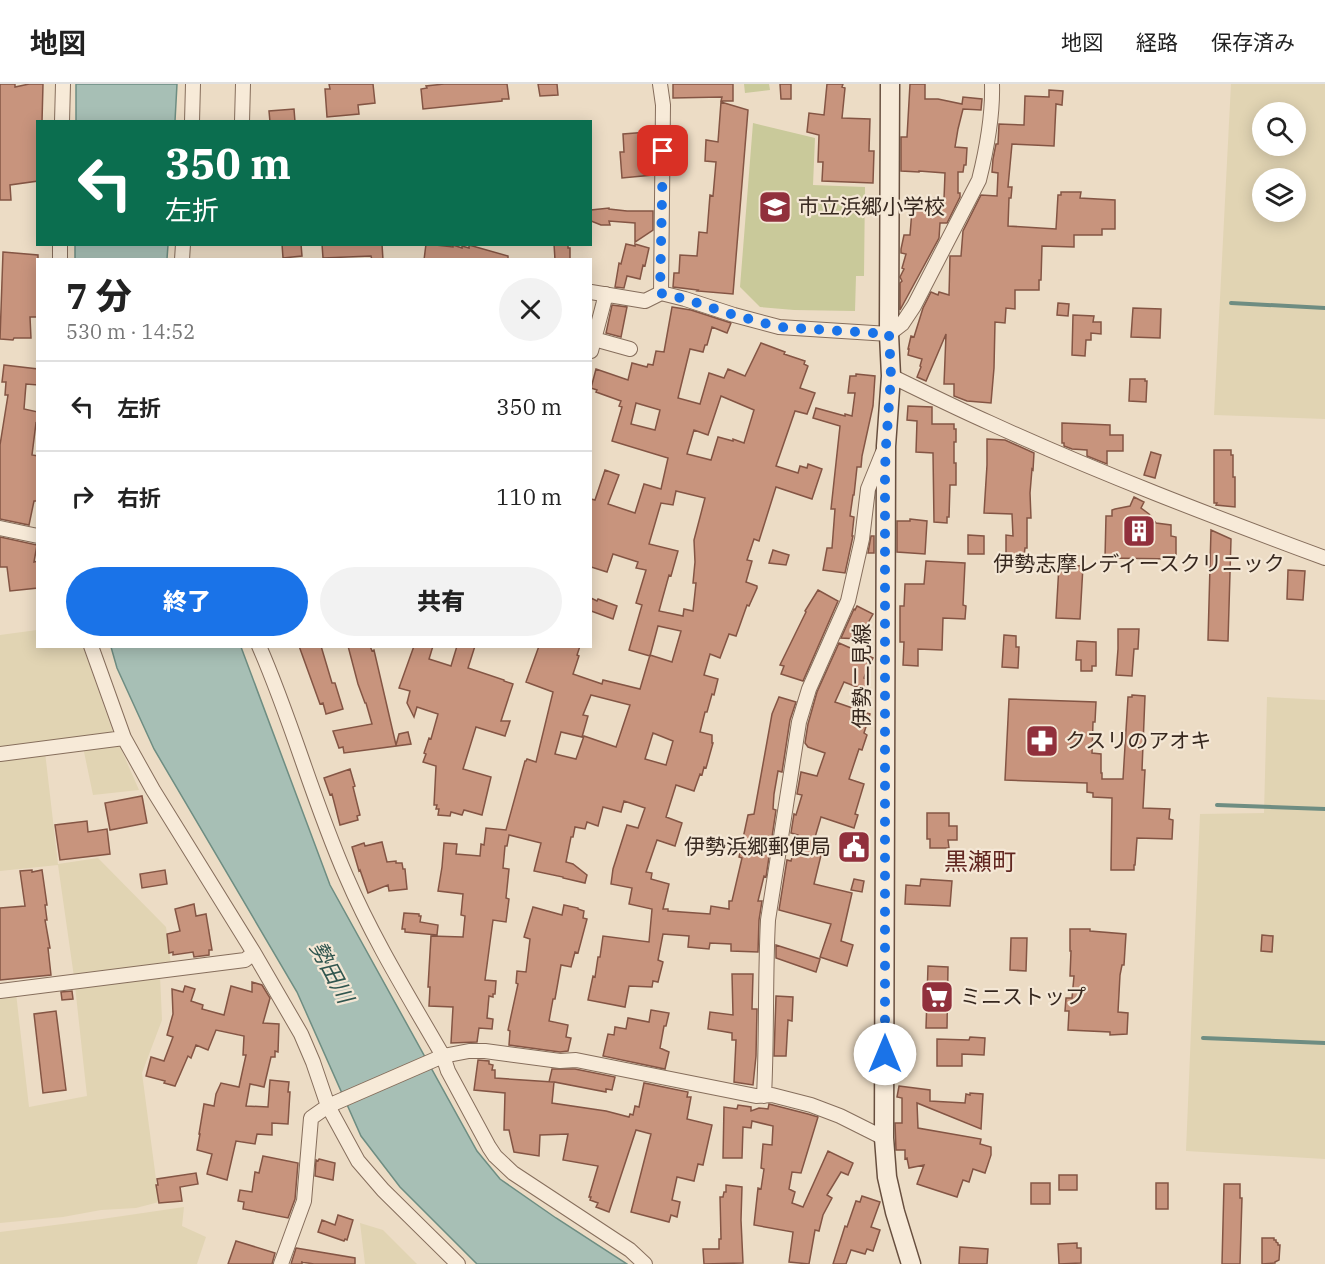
<!DOCTYPE html>
<html lang="ja">
<meta charset="utf-8">
<style>
:root{--surface:#fff;--page:#f2f2f2;--text:#222;--muted:#767676;--line:#e0e0e0;--accent:#1a73e8}
body{margin:0;font-family:"IBM Plex Serif","Noto Sans JP",serif;background:var(--page);color:var(--text);height:100vh;display:flex;flex-direction:column;font-size:22px;white-space:nowrap}
*{box-sizing:border-box;margin:0}
p{font-size:20px;color:var(--muted)}
.icon{flex:none;width:33px;height:33px;fill:none;stroke:currentColor;stroke-width:2;stroke-linecap:round;stroke-linejoin:round}
.map{position:relative;flex:1;overflow:hidden}
.details{position:absolute;left:36px;top:174px;width:556px;height:390px;display:flex;flex-direction:column;background:var(--surface);border-radius:0px;box-shadow:0 3px 15px #0003}
.details>*{flex:none}
.hud{position:absolute;left:36px;top:36px;width:556px;height:126px;border-radius:0px;box-shadow:0 3px 15px #0003;background:#0b6e4f;color:#fff;overflow:hidden}
.fabs{position:absolute;left:1252px;top:18px;display:grid;gap:12px}
.fabs a{display:grid;place-items:center;width:54px;height:54px;border-radius:50%;background:var(--surface);box-shadow:0 3px 15px #0003;font-size:30px}
.pin{position:absolute;display:grid;place-items:center;width:51px;height:51px;color:#fff;margin:-26px;border-radius:12px;box-shadow:0 3px 9px #0006}
.me{position:absolute;width:66px;margin:-33px;rotate:0deg;stroke-linejoin:round;filter:drop-shadow(0 0 4px #0008)}
.turn{display:flex;align-items:center;gap:21px;height:126px;padding:0 30px;font-size:27px}
.turn .icon{width:78px;height:78px;stroke-width:2.5}
.turn b{display:block;font-size:42px;line-height:51px}
.round{display:grid;place-items:center;flex:none;width:63px;height:63px;border-radius:32px;background:var(--page)}
.overview{display:flex;align-items:center;justify-content:space-between;height:102px;padding:0 30px}
h1{font-size:36px;font-weight:800;line-height:45px}
.cta{display:flex;gap:12px;margin-top:auto;padding:12px 30px}
.cta a{flex:1;height:69px;border-radius:36px;background:var(--accent);color:#fff;font-size:24px;font-weight:800;line-height:69px;text-align:center}
.cta a+a{background:var(--page);color:var(--text)}
ul{padding:0;list-style:none}
li{display:flex;align-items:center;gap:18px;height:90px;padding:0 30px;border-top:2px solid var(--line)}
li div{flex:1}
li b{display:block;font-size:22px}
li em{font-style:normal}
header{display:flex;align-items:center;gap:36px;box-sizing:border-box;height:84px;padding:0 30px;background:var(--surface);border-bottom:2px solid var(--line)}
header strong{font-size:28px}
nav{display:flex;gap:33px;margin-inline-start:auto;font-size:21px}
.map>svg:first-child{display:block}
.farmland{fill:#e1d4b3;fill-rule:evenodd}
.green{fill:#c9c99a}
.water{fill:#a7bfb5;stroke:#6e8d82;stroke-width:1.5}
.lines{fill:none;stroke-linecap:round;stroke-linejoin:round}
.stream{stroke:#6e8d82;stroke-width:4}
.building{fill:#c8947d;stroke:#845544;stroke-width:1.5;fill-rule:evenodd}
.minor-casing{stroke:#866e5c;stroke-width:16}
.secondary-casing{stroke:#684f3f;stroke-width:21}
.minor{stroke:#f7ead8;stroke-width:14}
.secondary{stroke:#f7ead8;stroke-width:18}
.route{stroke:#1a73e8;stroke-width:10;stroke-dasharray:0 18}
.labels{text-anchor:middle;stroke-width:4.5;stroke-linejoin:round;paint-order:stroke}
.poi-label{font-size:21px;fill:#37281f;stroke:#f4e7d5;text-anchor:start}
.street-label{font-size:21px;fill:#37281f;stroke:#f4e7d5}
.water-label{font-size:22px;font-style:italic;fill:#30564f;stroke:#f4e7d5}
.quarter-label{font-size:24px;fill:#612721;stroke:#f4e7d5}
</style>
<header>
<strong>地図</strong>
<nav><a>地図</a><a>経路</a><a>保存済み</a></nav>
</header>
<div class="map">
<svg width="1325" height="1180" viewBox="0 0 1325 1180">
<rect width="100%" height="100%" fill="#ecdcc5"/>
<!-- farmland -->
<path class="farmland" d="M1231,0H1325V335L1214,331ZM1263,28H1296V62H1263ZM1263,94H1296V128H1263Z
M37,546L38,562L83,563L114,651L0,666V551Z
M1267,613L1325,616V1075L1186,1067L1200,730L1264,729Z
M118,658L139,706L93,711L83,663Z
M45,668L58,780L98,774L166,843L171,881L74,893L58,781L0,787V674Z
M160,891L162,936L142,989L159,1118L136,1124L101,1126L63,1133L0,1139V910L16,909L29,1023L87,1012L75,902L111,900Z
M184,1123L182,1142L206,1153L197,1180H0V1148L102,1135Z
M360,1139L383,1146L417,1180H365Z"/>
<!-- green -->
<path class="green" d="M744,0H769L770,6L745,9Z
M753,39L815,54L813,101L865,103L864,192H856L855,227L794,226L760,223L740,203Z"/>
<!-- water -->
<path class="water" d="M76,0H177L175,37H76Z
M75,161H168L167,175H75Z
M111,563H241L330,801L477,1067L500,1095L556,1134L627,1180H477L400,1103L361,1052L297,908L154,665L117,584Z"/>
<g class="lines">
<!-- stream -->
<path class="stream" d="M1231,219L1325,224
M1217,721L1325,725
M1203,954L1325,959"/>
</g>
<!-- building -->
<path class="building" d="M0,0H15V3L29,0H43L42,38H38V97L10,101L11,116H0Z
M329,0H373L375,19L358,21L359,30L327,33L325,5H330Z
M444,0H507L509,15H502V17L423,25L421,5L427,4L426,2Z
M538,0H557L558,11L540,12Z
M673,0H733V17H721L722,13L673,14Z
M780,0H791V15H781Z
M827,0H843L842,3L845,4L842,34L870,35L869,67H874L873,99L822,97L823,78H818L819,51L807,48L809,29L824,31Z
M910,0H925V15H938L962,20L963,13L982,15L981,26L963,25L958,45L955,63L967,64L966,81H964L963,88H958V109H960V113L947,139H940L939,154L900,226V199L902,197L900,193L904,185L902,184L906,170L901,169V165L904,151H910L912,126H933L934,114L944,115L945,89L919,87V88L901,87V53H907Z
M1049,6L1063,7L1062,21L1056,20L1054,62L1012,60L1008,103H1012L1011,114H1009L1008,142L1056,145L1058,111H1061V108H1081L1080,114L1115,116V145H1102V151H1074V163L1042,162L1041,196H1039V206H1015V225L1006,224L1005,239L995,238L994,284L991,319L967,317L954,312V300H944L946,250L926,297L917,293L921,283L920,282L922,275L908,271L909,265H908L911,252L914,253L923,224L931,208L938,211L939,208L949,211L950,172H961L963,147L981,111L997,112L998,89L992,88L993,75L996,60H998L999,40L1024,41L1025,12L1049,13Z
M721,18L748,26L733,210L697,207L698,206L673,203L674,189H679L680,171L697,172L699,148L707,149L710,111L713,112L716,78L705,77L706,56L718,58Z
M294,25L295,38H270L269,27Z
M648,48L649,66L654,65L653,91L622,94L620,68H624L623,50Z
M609,124V125L627,127H653V146L635,158V139L609,137L610,141H601L591,137V126Z
M282,160H301L302,172L283,174Z
M322,160H382L383,176H372L371,172L323,174Z
M426,160L453,163V161L462,164V162L469,164V161L508,172V176H424Z
M554,160H568V164H570V176H555Z
M626,160L635,162V160L649,164L645,182L643,181L640,195L627,192L624,204L615,203L619,179L621,180Z
M3,168L38,171V233H30L31,254H14L13,256L0,255Z
M1058,219L1069,220L1068,232L1057,231Z
M612,221L627,223L621,253L606,249Z
M672,223L691,226L731,239L727,249L712,243L707,261H705L703,268L690,265L678,314L700,320L709,289L724,294L728,285L745,292L761,259L785,268L784,270L805,277L804,280L808,282L800,304L815,309L807,330L795,327L776,382L798,389L800,382L807,384L808,380L822,385L812,415L776,403L759,457L754,455L747,476L752,477L746,498L757,502V504L749,522L747,521L736,552L729,550L720,574L710,570L704,591L718,595L714,611L712,610L707,628H705L700,648L712,651V659H713L706,684L704,683L702,691L700,690L694,707L676,701L666,733L682,739L675,762L657,756L646,788L652,789L651,795L669,800L663,825H668V827L710,830L711,822L729,825V817H732L742,774L739,773L748,731L754,730L772,630L779,613L796,618L790,636L782,688L778,687L774,710L773,725L776,726L766,793L764,792L758,817H762L759,836L758,868L731,867V860L710,859L709,865L688,863L689,852L663,850L658,876L663,878L658,898L653,897L652,903L629,902L625,923L588,916L593,892L595,893L598,873H600L603,852L649,858L652,825L629,820L632,804L611,800L613,785L627,741L638,744L645,724L624,717L621,728L603,723L598,742L587,738L585,745L575,743L573,753H571L566,778L573,780L587,791L585,799L563,794V793L534,787L541,759L509,751L507,762H505L503,784L509,785L506,814L509,815L506,838L493,836L485,896L496,897L495,910H493V913L489,912L487,934L493,935L492,945L479,944L477,958L451,959L453,923L429,922L430,903H428L431,852L463,853L465,832L461,831L463,810L438,807L442,783L444,759L457,760L456,770L480,772L481,760L484,761L486,744L506,746L525,677H526L527,675L536,678L553,608L526,598L539,562H580L577,571L579,572L573,590L602,600L603,596L640,605L650,571L672,578L681,547L658,542L650,572L629,566L642,521L636,519L646,486L636,484L638,478L613,470L607,488L591,483V415L595,416L605,386L619,391L608,420L635,429L644,400L661,405L668,374L612,357L622,323L619,322L621,317L596,308L597,306L591,304L596,285L628,296L632,279L647,283L648,280L653,281L656,267L664,268ZM721,312L754,326L744,359L733,355V357L718,353L711,376L687,370L694,346L708,351ZM636,319L660,326L655,346L631,340ZM676,407L705,414L694,456L695,478L693,499H696L693,527L684,525L683,532L659,527L669,491L671,492L678,467L649,460L661,419L673,421ZM591,611L630,621L616,663L584,652L576,675L555,670L561,648L582,653L588,632L583,631ZM653,649L673,657L666,681L645,675Z
M1133,224L1161,225L1160,254L1131,253Z
M1073,231L1094,232L1093,238H1101V250L1091,249V256H1086L1085,272L1072,271Z
M4,281L38,285V301L26,300L24,325L38,328V340L36,339L32,371L38,372V417H34L29,441L0,435V361L8,311H5L6,298H2Z
M856,290L875,292L873,322L862,372L861,383H857L854,411H853L850,432L854,433L852,452H853L845,489L823,486L827,464H832L835,425H831L840,342L813,334L816,324L845,332V330L852,332L855,309H848L850,292H856Z
M1130,295H1145V297H1147L1146,318L1129,317Z
M908,322L932,323V340H954V345H956V358H954V379H956V401H950L949,433H947V439L934,438L933,369L916,368L917,337L907,336Z
M1062,339L1110,341V351H1123V367H1107V380L1087,372V366L1072,365L1064,362V359H1062Z
M987,355L1005,356L1034,369L1033,386L1032,385L1030,409L1031,434H1027V464H1025L1024,472L1006,471V451L1013,452L1012,430L984,429L987,381Z
M1214,366H1231V371H1233V393H1235V423L1216,421L1217,419H1214Z
M1151,368L1161,371L1155,394L1144,391Z
M1134,413L1144,418L1141,424L1149,430L1156,439L1171,441V452L1176,453V475L1105,474L1106,432H1112V426L1115,425L1130,422Z
M910,435L927,437L925,470L897,468V437H910Z
M1211,446L1231,455L1228,557L1208,556Z
M968,451L984,452V470H968Z
M871,452H874V469H868Z
M0,453L37,461L34,478L38,477V504L10,507L7,483H0Z
M773,466L789,471L786,481L769,479Z
M926,477L965,479L963,521L966,522L965,535L943,534L942,566L918,565V582L903,581L904,558H900V522H904L905,500H924Z
M1059,481L1083,482L1080,535L1056,534Z
M1288,486L1305,487L1303,516L1287,515Z
M818,506L838,517L803,597L781,590L784,582L780,581L806,528L805,527Z
M591,514L597,517L598,515L617,522L613,535L591,527Z
M857,522L873,530L859,555L841,554L854,525L855,526Z
M1118,545H1139L1138,565H1134L1132,592L1116,591L1118,565Z
M1004,551L1016,552V563H1019L1018,584L1002,583Z
M1077,557L1096,558V582H1092V587H1081V576H1076Z
M839,559L873,574L865,591L864,594L869,596L865,606L844,598L835,618L870,630L864,649L867,651L862,666L859,665L849,695L864,700L855,730L858,731L854,744L821,733L813,760L823,763L814,800L852,809L841,857L853,861L847,882L820,873L831,840L779,826L787,776L791,777L798,751L791,749L794,730L796,731L802,711L797,710L801,688L817,692L825,669L808,663L805,659L808,640L817,608Z
M299,562H321L332,599H335L343,625L326,630L323,619L320,620Z
M348,562H370L372,567L374,566L396,661L399,650L408,648L411,660L344,669L343,663L339,664L333,647L372,640L366,619H365L358,600Z
M414,562H433L429,575L451,582L457,562H475L468,584L504,596V597L513,600L501,637H510L505,652L476,643L463,685L491,693L482,731L464,726L462,731L451,728L450,732L438,731L439,725H436L437,721H434L436,682L423,678L426,670L424,669L429,654L431,655L438,630L417,623L414,633L407,619L410,607L399,604Z
M1132,611L1145,612L1142,686H1145L1143,724L1170,725L1169,735L1173,736L1172,755L1137,754L1135,781H1134V786H1111L1112,714L1093,713V709L1087,708V699L1005,696L1009,615L1096,618L1095,638H1093L1092,669L1101,670V689H1102V695H1123L1128,613H1132Z
M350,685L355,702L353,703L360,731L357,732L358,736L340,741L332,710L330,711L324,694Z
M142,712L147,739L110,746L105,719Z
M927,729H949V742H957V756H948L949,764H930V755H927Z
M87,737L88,748L107,745L110,770L60,776L55,741Z
M844,753L867,760L863,771L841,764Z
M382,758L387,778L396,777V779H402L403,785H405L407,805L389,807L388,801L368,809L360,786L359,787L352,763L364,759L365,762Z
M32,786V788L42,786L47,821H45L47,836H45L50,864H48L51,891L0,896V824L25,822L20,787Z
M165,786L167,800L142,804L140,790Z
M854,795L864,797L862,808L851,806Z
M921,795L952,797L950,822L905,820L906,801L920,802Z
M194,820L196,832L206,830L212,866H209V871L194,873L193,868L173,871V868L169,869L167,850L180,847L175,825Z
M564,821L578,824V825L584,827L583,834L587,835L578,869L575,868L571,883L561,881L555,915H553L549,937L568,941L566,953L571,954L568,967L560,968L509,961L510,947L508,946L518,900L516,899L517,887L526,888L530,855L524,853L533,823L562,831Z
M404,829L419,830V832H421L420,838L438,841L437,851L405,848V845H402Z
M1070,845H1090V847L1126,850L1124,881H1122L1120,891L1118,928L1128,929L1127,950L1110,951V948L1068,946L1069,927H1065L1066,914H1072L1074,892H1070L1071,867H1070Z
M1262,851L1273,852L1272,868L1261,867Z
M1011,854H1027L1026,887L1010,886Z
M776,861L820,875L816,888L776,874Z
M928,882L948,883L947,944H926Z
M732,890H753L752,925H757L756,972L753,1001L734,998L736,956H732V949L708,945L710,928L733,931Z
M252,898L262,901L270,914L263,939L279,940L278,968L275,967V973H271L264,1003L250,1000L246,1022L268,1023L270,996L289,998L288,1008H290L288,1040L272,1039V1051L257,1050L255,1060L236,1057L227,1096L207,1090L212,1070L197,1066L200,1050H199L204,1020L214,1022L216,1010L221,999L239,1003L246,971H243L244,952L216,946L208,966L196,961L191,974L188,972L175,1002L164,999L165,997L146,992L151,973L164,977L173,953L167,951L173,930L172,905L183,908L185,902L195,905L191,917L203,921L202,925L224,931L231,902L252,908Z
M72,907L73,915L62,916L61,908Z
M776,912L793,913L792,937L788,936L786,972H774Z
M651,926L669,929L666,942H664L660,964L669,968L665,985L603,972L608,950L614,951L615,943L626,945L628,934L649,938Z
M56,927L66,1006L43,1009L34,930Z
M970,953L985,954L984,971L962,970V982H937V955L969,956Z
M478,976L489,977V980L493,981L492,986H495V994L553,998H549L552,985H575L615,993L612,1006L606,1005V1008L554,998L552,1019L606,1027L629,1033L630,1030L633,1031L635,1022L639,1023L644,999L688,1008L687,1013H691L687,1035L712,1041L703,1081L698,1080L694,1097L677,1093L672,1116L680,1118L677,1133L671,1131L669,1138L631,1128L651,1050L636,1046L609,1128L596,1123L598,1119L590,1116L591,1113H589L598,1082L563,1076L568,1050L540,1051L539,1072L514,1068L509,1046H504L505,1009L474,1006Z
M899,1002L930,1006V1017L965,1019L966,1010L970,1011V1009L983,1010L981,1045L917,1019L918,1044L981,1055L980,1060L991,1063V1071L985,1089L973,1085L969,1098L963,1096L957,1113L917,1100L924,1081L909,1084L907,1074L905,1075V1066H896L895,1039H902V1014L897,1013Z
M769,1020L808,1030L818,1033L801,1089L792,1088L789,1105L795,1108L792,1119L803,1123L828,1067L853,1079L848,1091L841,1088L827,1111L832,1114L823,1131L819,1147L815,1146L809,1180L789,1178L793,1148L754,1141L758,1104L761,1105L764,1085L761,1084L763,1060L772,1061L773,1042L752,1037L751,1044L743,1043L742,1074H723L724,1023L737,1025L738,1021L751,1023V1027L759,1024L768,1025Z
M263,1072L298,1079L295,1115L288,1134L243,1125L244,1118L238,1117L240,1106L252,1108L255,1088L259,1089Z
M319,1075L335,1079L333,1096L315,1092L316,1076L318,1077Z
M196,1089L198,1100L180,1103L182,1117L159,1119L156,1101H158L157,1095Z
M1059,1091H1077V1106H1059Z
M1031,1099H1050V1120H1031Z
M1156,1099H1168V1125H1156Z
M1224,1100H1240V1114H1242L1240,1180H1222Z
M726,1101L742,1103L741,1136L743,1179L704,1180L703,1165H719V1155H721L720,1113H723L724,1108H726Z
M862,1112L880,1118L871,1143L880,1146L873,1167L867,1165L865,1170L851,1166L846,1180H833L845,1142L847,1143L856,1117L860,1118Z
M338,1131L353,1136L347,1156L345,1155L344,1157L318,1148L322,1136L335,1141Z
M1262,1154H1274V1156H1276V1158L1278,1159V1161H1280L1279,1176L1275,1178V1179L1262,1180Z
M236,1157L275,1169L272,1180H228Z
M1077,1159V1164H1081V1179L1059,1180L1058,1160Z
M960,1163L988,1165L987,1180H959Z
M296,1164L355,1174V1180H314L301,1178H302V1180H291Z"/>
<g class="lines">
<!-- minor casing -->
<g class="minor-casing">
<path id="minor" d="M660,0L663,21L661,209
M62,38L63,0
M192,38L193,0
M242,38L243,0
M60,176V160
M182,176L183,160
M591,208L645,217L661,209L685,215L734,231L779,243L889,250L902,240L914,222L979,96C987,64 993,33 992,0
M594,255L630,265
M591,267L606,210
M891,292C924,308 956,324 990,339C1099,389 1212,432 1325,474
M0,444L38,452
M91,562L124,654L153,706L254,869L301,950L313,978L328,1022L358,1077L383,1106L458,1180
M259,562C292,637 313,717 346,792C373,855 409,913 443,972L448,987L489,1063L495,1072L513,1089L630,1166L645,1180
M0,670L124,654
M0,907L245,876L254,869
M764,1012C767,953 765,894 768,836L799,638L809,605L848,517L862,455L868,405L883,368
M281,1180L304,1117L311,1034L328,1022L443,972L469,967H485L560,977L576,976L756,1012L772,1011L811,1021L840,1032L884,1054"/>
</g>
<!-- secondary casing -->
<g class="secondary-casing">
<path id="secondary" d="M890,0L889,250L891,292L886,362L884,1054L887,1093L895,1128L911,1180"/>
</g>
<!-- minor -->
<use href="#minor" class="minor"/>
<!-- secondary -->
<use href="#secondary" class="secondary"/>
</g>
<g class="lines">
<!-- route -->
<path class="route" d="M663,67L660,209L685,215L734,231L779,243L889,250L891,292L886,362L885,385V970"/>
</g>
<!-- icons -->
<defs>
<g id="school-square" transform="scale(1.725)"><rect x="-9" y="-9" width="18" height="18" rx="4" fill="#91303c" stroke="#f4e7d5"/><path d="M0-5L7-2L0 1L-7-2ZM-4 1L0 2.5L4 1V4Q0 6-4 4Z" fill="#fff"/></g>
<g id="building-square" transform="scale(1.725)"><rect x="-9" y="-9" width="18" height="18" rx="4" fill="#91303c" stroke="#f4e7d5"/><path d="M-4-6H4V6H1V3H-1V6H-4ZM-2.5-4.3h1.7v1.8h-1.7ZM.8-4.3h1.7v1.8H.8ZM-2.5-1h1.7V.8h-1.7ZM.8-1h1.7V.8H.8Z" fill="#fff"/></g>
<g id="pharmacy-square" transform="scale(1.725)"><rect x="-9" y="-9" width="18" height="18" rx="4" fill="#91303c" stroke="#f4e7d5"/><path d="M-2-6h4v4h4v4h-4v4h-4v-4h-4v-4h4Z" fill="#fff"/></g>
<g id="civic-square" transform="scale(1.725)"><rect x="-9" y="-9" width="18" height="18" rx="4" fill="#91303c" stroke="#f4e7d5"/><path d="M-.6-6.5H3V-4.5H.6V-3L4-1V1h2V6H-6V1h2V-1L-.6-3ZM-1.2 2.5V6h2.4V2.5Z" fill="#fff"/></g>
<g id="supermarket-square" transform="scale(1.725)"><rect x="-9" y="-9" width="18" height="18" rx="4" fill="#91303c" stroke="#f4e7d5"/><path d="M-6-5.5h2.5l.6 2H6L4.5 2H-2.5L-4.4-4H-6ZM-1.5 3.2a1.3 1.3 0 1 0 .1 0ZM3 3.2a1.3 1.3 0 1 0 .1 0Z" fill="#fff"/></g>
</defs>
<g fill-rule="evenodd">
<use href="#school-square" x="775" y="123"/>
<use href="#building-square" x="1139" y="447"/>
<use href="#pharmacy-square" x="1042" y="657"/>
<use href="#civic-square" x="854" y="763"/>
<use href="#supermarket-square" x="937" y="913"/>
</g>
<g class="labels">
<!-- poi labels -->
<g class="poi-label">
<text x="798" y="130">市立浜郷小学校</text>
<text x="1139" y="487" text-anchor="middle">伊勢志摩レディースクリニック</text>
<text x="1065" y="664">クスリのアオキ</text>
<text x="831" y="770" text-anchor="end">伊勢浜郷郵便局</text>
<text x="960" y="920">ミニストップ</text>
</g>
<!-- street labels -->
<g class="street-label">
<text transform="translate(862 592) rotate(-90)" y="7">伊勢二見線</text>
</g>
<!-- water labels -->
<g class="water-label">
<text transform="translate(332 888) rotate(62)" y="8">勢田川</text>
</g>
<!-- quarter labels -->
<g class="quarter-label">
<text x="980" y="786">黒瀬町</text>
</g>
</g>
</svg>
<div class="fabs">
<a><svg class="icon" aria-label="search" viewBox="0 0 24 24"><circle cx="10" cy="10" r="6"/><path d="M15 15l6 6"/></svg></a>
<a><svg class="icon" aria-label="layers" viewBox="0 0 24 24"><path d="M12 4l9 5-9 5-9-5zM3 14l9 5 9-5"/></svg></a>
</div>
<div class="pin" style="left:663px;top:67px;background:#d93025"><svg class="icon" aria-label="arrive" viewBox="0 0 24 24"><path d="M6 21V4h12l-3 4 3 4H6"/></svg></div>
<svg class="me" style="left:885px;top:970px" viewBox="-20 -20 40 40"><circle r="19" fill="#fff"/><path d="M0-13L10 11 0 6-10 11z" fill="#1a73e8"/></svg>
<div class="hud">
<div class="turn"><svg class="icon" aria-label="left" viewBox="0 0 24 24"><path d="M17 20v-9H6M10 6l-5 5 5 5"/></svg><div><b>350 m</b>左折</div></div>
</div>
<section class="details">
<div class="overview"><div><h1>7 分</h1><p>530 m · 14:52</p></div><a class="round"><svg class="icon" aria-label="close" viewBox="0 0 24 24"><path d="M6 6l12 12M18 6L6 18"/></svg></a></div>
<ul>
<li><svg class="icon" aria-label="left" viewBox="0 0 24 24"><path d="M17 20v-9H6M10 6l-5 5 5 5"/></svg><div><b>左折</b></div><em>350 m</em></li>
<li><svg class="icon" aria-label="right" viewBox="0 0 24 24"><path d="M7 20v-9h11M14 6l5 5-5 5"/></svg><div><b>右折</b></div><em>110 m</em></li>
</ul>
<div class="cta"><a>終了</a><a>共有</a></div>
</section>
</div>
